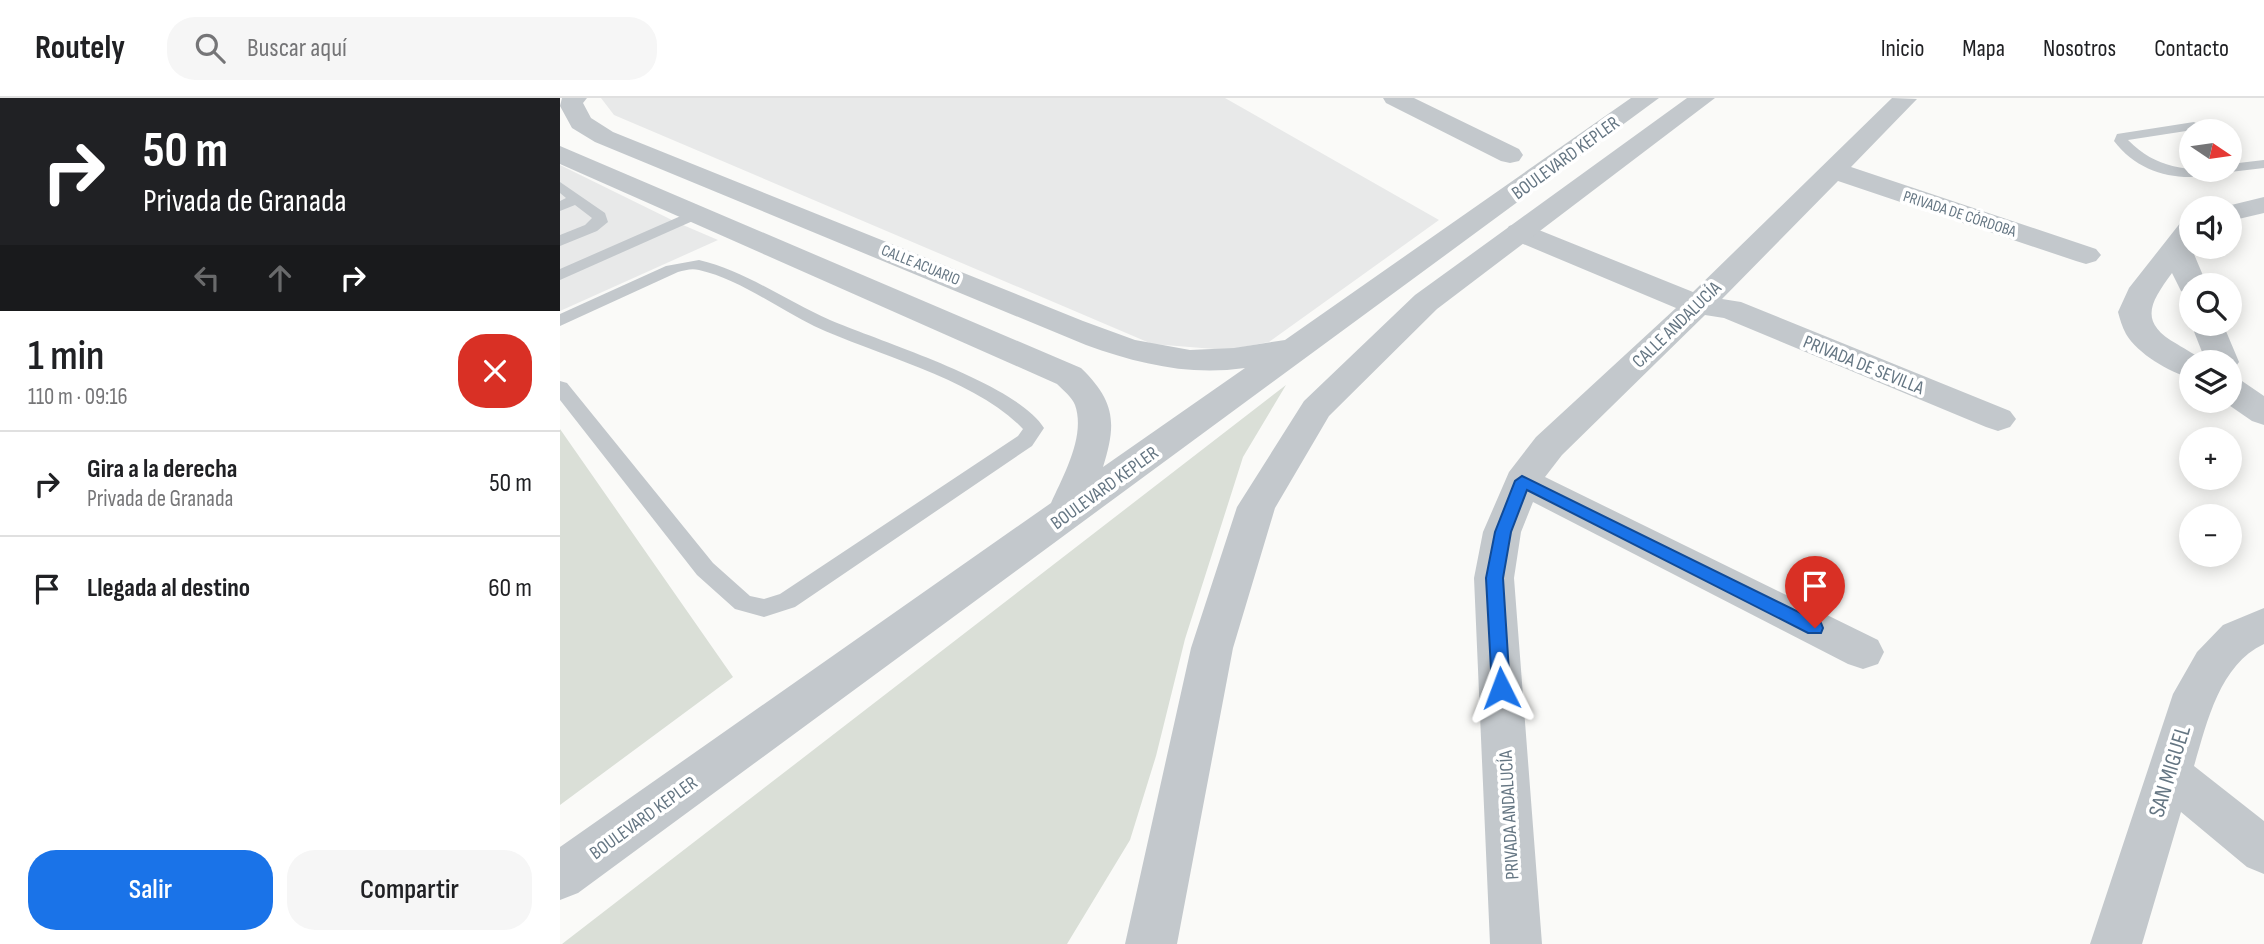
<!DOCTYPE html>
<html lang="es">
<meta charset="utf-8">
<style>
:root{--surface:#fff;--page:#f6f6f6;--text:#202124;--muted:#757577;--line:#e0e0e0;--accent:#1a73e8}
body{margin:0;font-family:"Sofia Sans Condensed",sans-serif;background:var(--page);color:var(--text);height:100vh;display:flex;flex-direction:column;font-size:26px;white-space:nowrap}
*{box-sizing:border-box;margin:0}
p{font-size:23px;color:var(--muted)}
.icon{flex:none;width:38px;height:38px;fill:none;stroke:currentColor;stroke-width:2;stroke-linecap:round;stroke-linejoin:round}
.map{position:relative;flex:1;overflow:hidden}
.drawer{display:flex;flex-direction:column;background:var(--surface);width:560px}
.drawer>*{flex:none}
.hud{background:#202124;color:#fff;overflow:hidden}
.needle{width:46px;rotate:103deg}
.tools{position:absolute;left:1619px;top:21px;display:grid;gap:14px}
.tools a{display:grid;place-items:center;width:63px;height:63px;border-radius:50%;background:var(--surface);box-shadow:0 4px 18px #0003;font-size:35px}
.pin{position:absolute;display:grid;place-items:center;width:60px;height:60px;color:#fff;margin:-72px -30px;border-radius:50% 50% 50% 0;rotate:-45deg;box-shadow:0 0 7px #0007}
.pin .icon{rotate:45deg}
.me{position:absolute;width:77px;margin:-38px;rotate:357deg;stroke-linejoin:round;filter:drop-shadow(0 0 5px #0008)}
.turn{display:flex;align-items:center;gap:24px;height:147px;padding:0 28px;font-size:32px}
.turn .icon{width:91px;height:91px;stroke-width:2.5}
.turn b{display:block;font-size:49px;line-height:60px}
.lanes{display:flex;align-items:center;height:66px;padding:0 28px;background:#0003;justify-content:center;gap:35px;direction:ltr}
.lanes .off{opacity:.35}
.round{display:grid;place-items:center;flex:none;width:74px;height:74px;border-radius:28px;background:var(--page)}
.summary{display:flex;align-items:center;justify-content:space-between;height:119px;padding:0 28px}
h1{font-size:42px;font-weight:600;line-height:52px}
.cta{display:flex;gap:14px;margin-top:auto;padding:14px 28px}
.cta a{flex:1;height:80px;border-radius:28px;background:var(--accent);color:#fff;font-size:28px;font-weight:600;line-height:80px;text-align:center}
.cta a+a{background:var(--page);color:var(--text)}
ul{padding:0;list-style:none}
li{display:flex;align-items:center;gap:21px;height:105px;padding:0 28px;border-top:2px solid var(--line)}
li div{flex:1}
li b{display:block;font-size:26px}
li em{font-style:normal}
header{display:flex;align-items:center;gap:42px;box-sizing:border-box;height:98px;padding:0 35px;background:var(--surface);border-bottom:2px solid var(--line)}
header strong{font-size:33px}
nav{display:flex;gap:38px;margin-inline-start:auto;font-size:24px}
.search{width:490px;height:63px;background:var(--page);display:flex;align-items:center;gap:18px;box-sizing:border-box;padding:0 24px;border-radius:28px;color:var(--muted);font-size:26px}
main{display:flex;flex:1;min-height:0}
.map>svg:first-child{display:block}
.built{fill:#e8e9e9}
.green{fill:#dadfd7}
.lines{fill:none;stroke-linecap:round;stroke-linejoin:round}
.service{fill:#c3c8cc;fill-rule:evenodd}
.minor{fill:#c3c8cc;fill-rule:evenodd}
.tertiary{fill:#c3c8cc;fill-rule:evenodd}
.route{fill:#1a73e8;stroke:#114b97;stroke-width:2}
.labels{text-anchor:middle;stroke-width:7;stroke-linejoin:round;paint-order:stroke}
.far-street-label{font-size:16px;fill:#657683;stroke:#fff}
.street-label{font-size:19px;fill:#657683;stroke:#fff}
.near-street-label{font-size:23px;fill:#657683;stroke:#fff}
</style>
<header>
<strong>Routely</strong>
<div class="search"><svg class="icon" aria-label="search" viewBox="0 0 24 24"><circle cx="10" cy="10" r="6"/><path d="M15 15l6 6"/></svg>Buscar aquí</div>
<nav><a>Inicio</a><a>Mapa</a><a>Nosotros</a><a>Contacto</a></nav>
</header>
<main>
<section class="drawer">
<div class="hud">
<div class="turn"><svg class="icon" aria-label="right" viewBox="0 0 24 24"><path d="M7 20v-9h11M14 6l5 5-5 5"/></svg><div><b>50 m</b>Privada de Granada</div></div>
<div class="lanes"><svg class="icon off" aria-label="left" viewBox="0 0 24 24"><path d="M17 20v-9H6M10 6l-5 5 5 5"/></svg><svg class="icon off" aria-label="ahead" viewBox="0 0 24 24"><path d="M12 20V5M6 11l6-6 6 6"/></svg><svg class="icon" aria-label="right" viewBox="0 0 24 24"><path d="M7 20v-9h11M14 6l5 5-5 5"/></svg></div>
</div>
<div class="summary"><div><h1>1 min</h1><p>110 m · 09:16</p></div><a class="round" style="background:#d93025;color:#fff"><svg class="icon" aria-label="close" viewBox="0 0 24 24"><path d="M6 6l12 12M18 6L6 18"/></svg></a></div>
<ul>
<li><svg class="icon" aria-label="right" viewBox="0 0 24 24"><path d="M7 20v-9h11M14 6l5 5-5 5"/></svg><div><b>Gira a la derecha</b><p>Privada de Granada</p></div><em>50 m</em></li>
<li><svg class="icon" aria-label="arrive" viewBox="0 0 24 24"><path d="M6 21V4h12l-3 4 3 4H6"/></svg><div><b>Llegada al destino</b></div><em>60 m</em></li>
</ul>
<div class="cta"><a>Salir</a><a>Compartir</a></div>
</section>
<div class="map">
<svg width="1704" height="846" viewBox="0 0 1704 846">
<rect width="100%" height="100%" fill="#fafaf8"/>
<!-- built -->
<path class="built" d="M41,0H665L879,122L709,244L667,252L592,246L54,17Z
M0,67L116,124L158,142L0,213Z"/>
<!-- green -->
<path class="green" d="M726,287L683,359L625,541L596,658L570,742L507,846H2Z
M0,331L173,579L0,707Z"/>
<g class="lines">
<!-- service -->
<path class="service" d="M1634,24L1641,28L1639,31L1568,42C1596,71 1627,72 1663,72L1661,75C1621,85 1580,77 1554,43L1557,36Z
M1704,62V70L1670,74L1664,72H1670V66Z
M0,84L45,115L48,124L37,133L0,148V137L25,127L32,120L15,107L0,113V103L6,100L0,95Z
M139,110L144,112L147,115L144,118L0,182V171Z
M139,162C186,173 226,203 270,222C321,244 456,285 484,330L472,348L235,509L204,519L175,511L137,477L0,302V283L7,285L153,465L190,498L204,501L220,496L458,338L463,331C416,281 316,257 254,228C217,210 179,181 139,172C132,170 125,172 118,174L0,228V216L106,168Z"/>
<!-- minor -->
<path class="minor" d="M823,0H854L959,51L963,57L959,63L950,65L941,63L826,5Z
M1332,0L1357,1L1291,69L1536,151L1541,157L1536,163L1526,166L1516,163L1278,83L1162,201L1181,204L1450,313L1456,321L1450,329L1438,333L1426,329L1164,220L1145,217L1002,357L985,379L1318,542L1324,554L1318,566L1303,571L1288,566L973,404L961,434L954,480L982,846H930L914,480L923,434L949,374L976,339L1116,210L949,140L945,134L949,128L959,125L969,128L1133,194Z
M1704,99V115L1670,123V110H1659Z
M1631,121V149L1647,187H1631V196L1621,193L1612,175C1590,205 1578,224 1617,246C1626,252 1637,257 1645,264H1631V280C1609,274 1578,256 1566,236C1562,229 1560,221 1558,214L1569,190L1621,124Z
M1631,226H1663L1679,264L1674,271L1670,273V264H1646Z
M1670,280L1682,283L1704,298V327L1692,323L1663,303H1670Z
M1704,510V546C1659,567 1647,625 1634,668L1704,723V776L1687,769L1621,714L1582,846H1530L1613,596L1637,554L1663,527Z"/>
<!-- tertiary -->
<path class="tertiary" d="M2,0H27L23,5L31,20L53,34L523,223L575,242L630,252L674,250L725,242L1071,0H1099L18,795L0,802V749L491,405C503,378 526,338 515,307C512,299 503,292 497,286L0,66V48L521,270C555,303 557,325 543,369L685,270C629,278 579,266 526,247L35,44L12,30L0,8Z
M1127,0H1155L877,211L769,318L715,410L673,550L617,846H565L631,550L677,409L744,303L855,197Z"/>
</g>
<!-- route -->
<path class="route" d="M962,378L1261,525L1263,530L1261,535H1248L967,392L951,434L943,480L950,590L947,595L941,598L934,595L932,590L926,480L935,434L955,383Z"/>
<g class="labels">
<!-- far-street labels -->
<g class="far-street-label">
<text transform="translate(1400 115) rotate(18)" y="6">PRIVADA DE CÓRDOBA</text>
<text transform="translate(361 166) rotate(22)" y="6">CALLE ACUARIO</text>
</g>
<!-- street labels -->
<g class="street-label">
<text transform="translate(1005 59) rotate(-36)" y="7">BOULEVARD KEPLER</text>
<text transform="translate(1116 226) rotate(-44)" y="7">CALLE ANDALUCÍA</text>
<text transform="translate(1304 266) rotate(22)" y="7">PRIVADA DE SEVILLA</text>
<text transform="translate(544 389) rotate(-36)" y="7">BOULEVARD KEPLER</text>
<text transform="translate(948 717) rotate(-93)" y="7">PRIVADA ANDALUCÍA</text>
<text transform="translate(83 719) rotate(-36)" y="7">BOULEVARD KEPLER</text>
</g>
<!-- near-street labels -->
<g class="near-street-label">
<text transform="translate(1609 673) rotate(-73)" y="8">SAN MIGUEL</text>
</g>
</g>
</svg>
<div class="tools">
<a><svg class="needle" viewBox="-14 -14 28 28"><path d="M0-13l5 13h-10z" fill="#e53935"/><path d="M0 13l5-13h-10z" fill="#757577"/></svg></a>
<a><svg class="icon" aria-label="sound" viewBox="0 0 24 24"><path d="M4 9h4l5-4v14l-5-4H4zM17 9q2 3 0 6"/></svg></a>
<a><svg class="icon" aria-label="search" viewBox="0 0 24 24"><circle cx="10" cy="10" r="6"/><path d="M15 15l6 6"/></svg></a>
<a><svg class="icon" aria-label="layers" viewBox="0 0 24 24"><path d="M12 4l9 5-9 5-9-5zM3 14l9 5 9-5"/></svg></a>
<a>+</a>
<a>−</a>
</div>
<div class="pin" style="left:1255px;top:530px;background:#d93025"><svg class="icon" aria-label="arrive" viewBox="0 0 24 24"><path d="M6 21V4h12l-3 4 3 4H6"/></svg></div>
<svg class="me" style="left:941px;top:590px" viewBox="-20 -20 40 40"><path d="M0-17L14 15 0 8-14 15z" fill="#1a73e8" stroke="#fff" stroke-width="4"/></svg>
</div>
</main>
